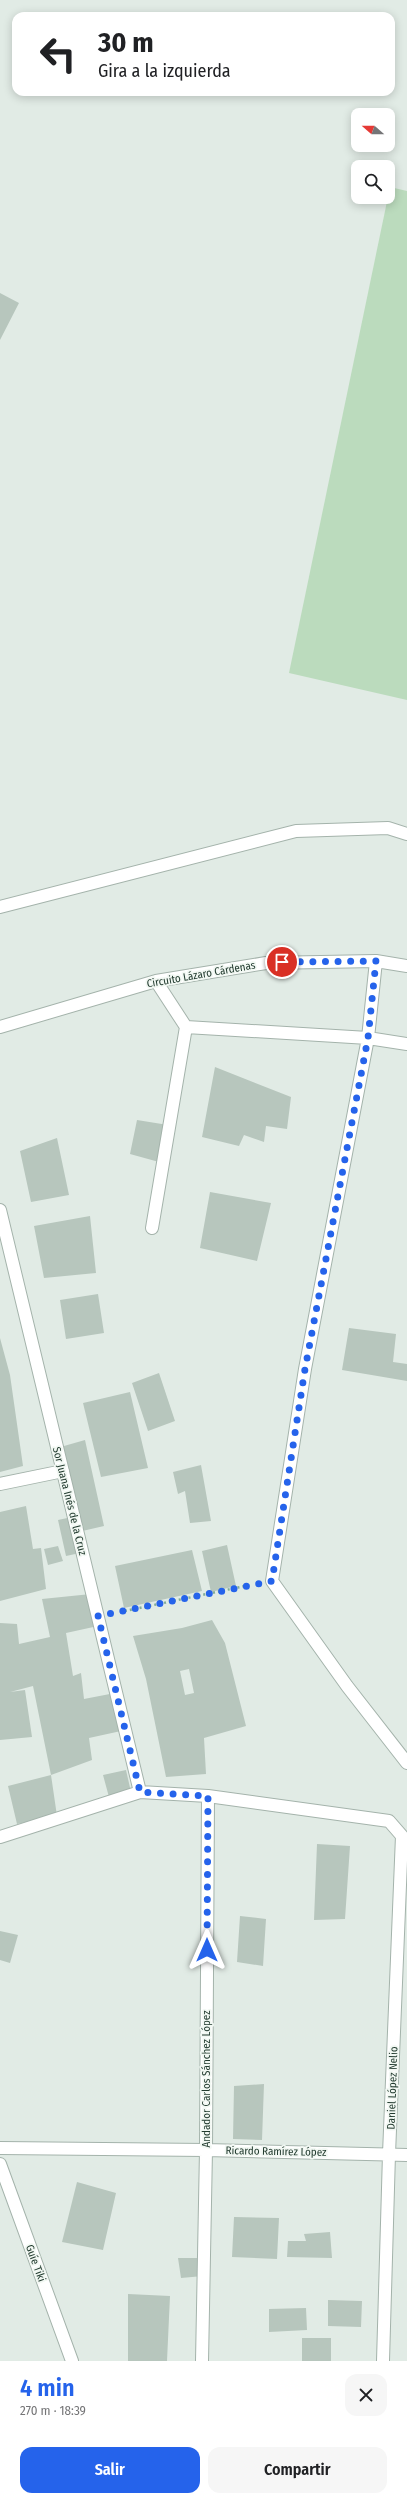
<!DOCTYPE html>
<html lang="es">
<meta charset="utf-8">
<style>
:root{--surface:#fff;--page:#f6f6f6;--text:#202124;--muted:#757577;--accent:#2563eb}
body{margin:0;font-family:"Fira Sans Condensed",sans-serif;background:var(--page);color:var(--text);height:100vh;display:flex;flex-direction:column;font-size:15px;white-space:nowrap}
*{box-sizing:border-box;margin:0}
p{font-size:13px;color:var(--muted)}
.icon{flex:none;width:22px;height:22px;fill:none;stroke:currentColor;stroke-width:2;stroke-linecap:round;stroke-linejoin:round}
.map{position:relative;height:2361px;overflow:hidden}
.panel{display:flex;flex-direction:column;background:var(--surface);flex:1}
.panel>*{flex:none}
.guide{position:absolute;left:12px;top:12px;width:383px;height:84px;border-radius:12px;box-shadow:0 2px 10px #0003;background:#fff;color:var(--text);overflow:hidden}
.needle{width:26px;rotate:290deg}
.buttons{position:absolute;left:351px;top:108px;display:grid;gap:8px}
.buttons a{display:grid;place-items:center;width:44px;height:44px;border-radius:8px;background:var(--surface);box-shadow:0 2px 10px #0003;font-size:20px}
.pin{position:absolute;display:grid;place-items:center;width:34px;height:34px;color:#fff;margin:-17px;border:2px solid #fff;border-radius:50%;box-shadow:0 1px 4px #0007}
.me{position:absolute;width:44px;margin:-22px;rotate:0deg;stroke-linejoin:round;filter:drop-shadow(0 0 3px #0008)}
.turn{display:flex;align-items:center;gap:14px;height:84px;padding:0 20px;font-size:18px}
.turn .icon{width:52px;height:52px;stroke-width:2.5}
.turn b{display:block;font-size:28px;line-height:34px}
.round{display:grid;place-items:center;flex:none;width:42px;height:42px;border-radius:12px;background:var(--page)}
.headline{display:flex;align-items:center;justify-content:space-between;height:68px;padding:0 20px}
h1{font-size:24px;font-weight:600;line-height:30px;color:var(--accent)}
.cta{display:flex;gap:8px;margin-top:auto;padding:8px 20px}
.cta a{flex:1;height:46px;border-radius:12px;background:var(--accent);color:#fff;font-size:16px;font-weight:600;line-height:46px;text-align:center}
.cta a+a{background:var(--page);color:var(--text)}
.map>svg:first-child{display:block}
.green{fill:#bbdbbd}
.building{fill:#b7c6bd;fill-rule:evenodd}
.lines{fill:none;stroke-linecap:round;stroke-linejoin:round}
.minor-casing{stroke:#a4b3ab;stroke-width:14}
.path{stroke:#83ad98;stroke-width:2.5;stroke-dasharray:2 3;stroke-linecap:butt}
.minor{stroke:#fff;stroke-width:12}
.route{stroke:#2563eb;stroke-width:7;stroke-dasharray:0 12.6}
.labels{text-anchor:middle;stroke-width:3.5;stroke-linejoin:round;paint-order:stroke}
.street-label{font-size:11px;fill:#223b2f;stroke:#f2f8f3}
</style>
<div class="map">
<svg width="407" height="2361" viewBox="0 0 407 2361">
<rect width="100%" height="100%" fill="#e1ebe5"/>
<!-- green -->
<path class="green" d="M390,187L407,191V700L289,673Z"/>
<!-- building -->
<path class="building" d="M0,293L19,303L0,340Z
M215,1067L291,1097L287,1129L266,1126L264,1142L244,1135L239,1146L202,1137Z
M137,1120L168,1125L159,1162L130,1154Z
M57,1138L69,1195L31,1202L20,1151Z
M210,1192L271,1203L257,1261L200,1248Z
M90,1216L96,1273L44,1278L34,1226Z
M98,1294L104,1333L66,1339L60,1300Z
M349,1328L396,1334L393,1362L407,1364V1381L342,1370Z
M0,1338L10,1375L23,1466L0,1472Z
M159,1373L175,1421L148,1431L132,1383Z
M130,1392L148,1468L101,1477L83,1403Z
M85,1440L104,1526L78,1532L57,1448Z
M201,1465L211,1521L190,1523L185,1491L178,1494L173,1472Z
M26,1506L33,1549L41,1548L46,1589L0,1601V1512Z
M72,1517L80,1553L66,1556L58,1520Z
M227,1545L236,1586L211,1592L202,1551Z
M58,1546L63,1561L48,1565L44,1549Z
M192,1550L202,1591L124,1608L115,1566Z
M91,1594L98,1626L66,1633L73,1676L81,1673L84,1699L115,1693L121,1731L89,1738L92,1760L51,1775L57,1816L17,1824L8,1786L51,1775L33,1686L10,1692L25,1690L32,1737L0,1740V1623L17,1624L19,1644L50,1637L42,1599Z
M212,1620L225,1643L246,1726L204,1738L206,1774L166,1777L146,1679L133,1636L182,1628ZM189,1669L194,1693L185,1695L180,1671Z
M126,1770L131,1792L109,1797L103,1775Z
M317,1844L350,1846L345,1919L314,1920Z
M240,1916L266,1919L263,1966L237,1962Z
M0,1931L18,1935L10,1963L0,1960Z
M264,2084L262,2140L233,2139L234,2086Z
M77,2182L116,2193L103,2250L62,2242Z
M234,2217L279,2218L277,2259L232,2257Z
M330,2232L332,2258L287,2257L288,2241H306L304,2234Z
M178,2258H200L203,2276L181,2278Z
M128,2294L170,2296L167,2361H128Z
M328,2300L362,2301L361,2327L328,2326Z
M306,2308L307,2330L269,2332V2309Z
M302,2338H331V2361H302Z"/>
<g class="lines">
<!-- minor casing -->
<g class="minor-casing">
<path id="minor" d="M0,907L296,831L388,828L407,834
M376,961L368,1038L305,1369L272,1581L347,1686L407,1763
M0,1027L156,981L266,963L376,961L407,966
M186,1027L368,1038L407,1044
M0,1210L140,1792
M152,1228L186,1027L156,981
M0,1484L63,1471
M0,1837L140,1792L208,1796L389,1821L402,1836L389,2154L383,2361
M0,2148L206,2150L407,2155
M0,2164L72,2361
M202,2361L206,2150L208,1796"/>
</g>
<!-- path -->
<path class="path" d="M120,1612L250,1585"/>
<!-- minor -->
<use href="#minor" class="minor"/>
</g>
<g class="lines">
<!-- route -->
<path class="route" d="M207,1950L208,1796L140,1792L98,1616L272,1581L305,1369L368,1038L376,961L282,962"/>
</g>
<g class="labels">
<!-- street labels -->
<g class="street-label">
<text transform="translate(201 974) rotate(-10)" y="4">Circuito Lázaro Cárdenas</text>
<text transform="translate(70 1501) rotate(76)" y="4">Sor Juana Inés de la Cruz</text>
<text transform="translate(206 2079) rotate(-90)" y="4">Andador Carlos Sánchez López</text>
<text transform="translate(392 2088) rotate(-88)" y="4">Daniel López Nelio</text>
<text transform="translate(276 2151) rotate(1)" y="4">Ricardo Ramírez López</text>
<text transform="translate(36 2263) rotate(70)" y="4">Guíe Tiki</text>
</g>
</g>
</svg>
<div class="buttons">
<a><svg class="needle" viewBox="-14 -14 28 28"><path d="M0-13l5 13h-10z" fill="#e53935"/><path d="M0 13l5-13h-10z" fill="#757577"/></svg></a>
<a><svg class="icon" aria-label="search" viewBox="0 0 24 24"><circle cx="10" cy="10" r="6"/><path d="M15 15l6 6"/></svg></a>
</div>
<div class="pin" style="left:282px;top:962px;background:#d93025"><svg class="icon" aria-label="arrive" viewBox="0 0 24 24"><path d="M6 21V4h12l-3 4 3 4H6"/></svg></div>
<svg class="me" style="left:207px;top:1950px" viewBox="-20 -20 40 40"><path d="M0-17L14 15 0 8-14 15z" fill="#2563eb" stroke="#fff" stroke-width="4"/></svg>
<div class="guide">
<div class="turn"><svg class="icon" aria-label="left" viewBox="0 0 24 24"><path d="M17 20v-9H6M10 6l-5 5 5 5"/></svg><div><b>30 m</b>Gira a la izquierda</div></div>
</div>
</div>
<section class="panel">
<div class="headline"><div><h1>4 min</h1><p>270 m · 18:39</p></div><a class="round"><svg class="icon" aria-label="close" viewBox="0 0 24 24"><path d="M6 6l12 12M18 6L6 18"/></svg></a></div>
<div class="cta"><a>Salir</a><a>Compartir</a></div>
</section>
